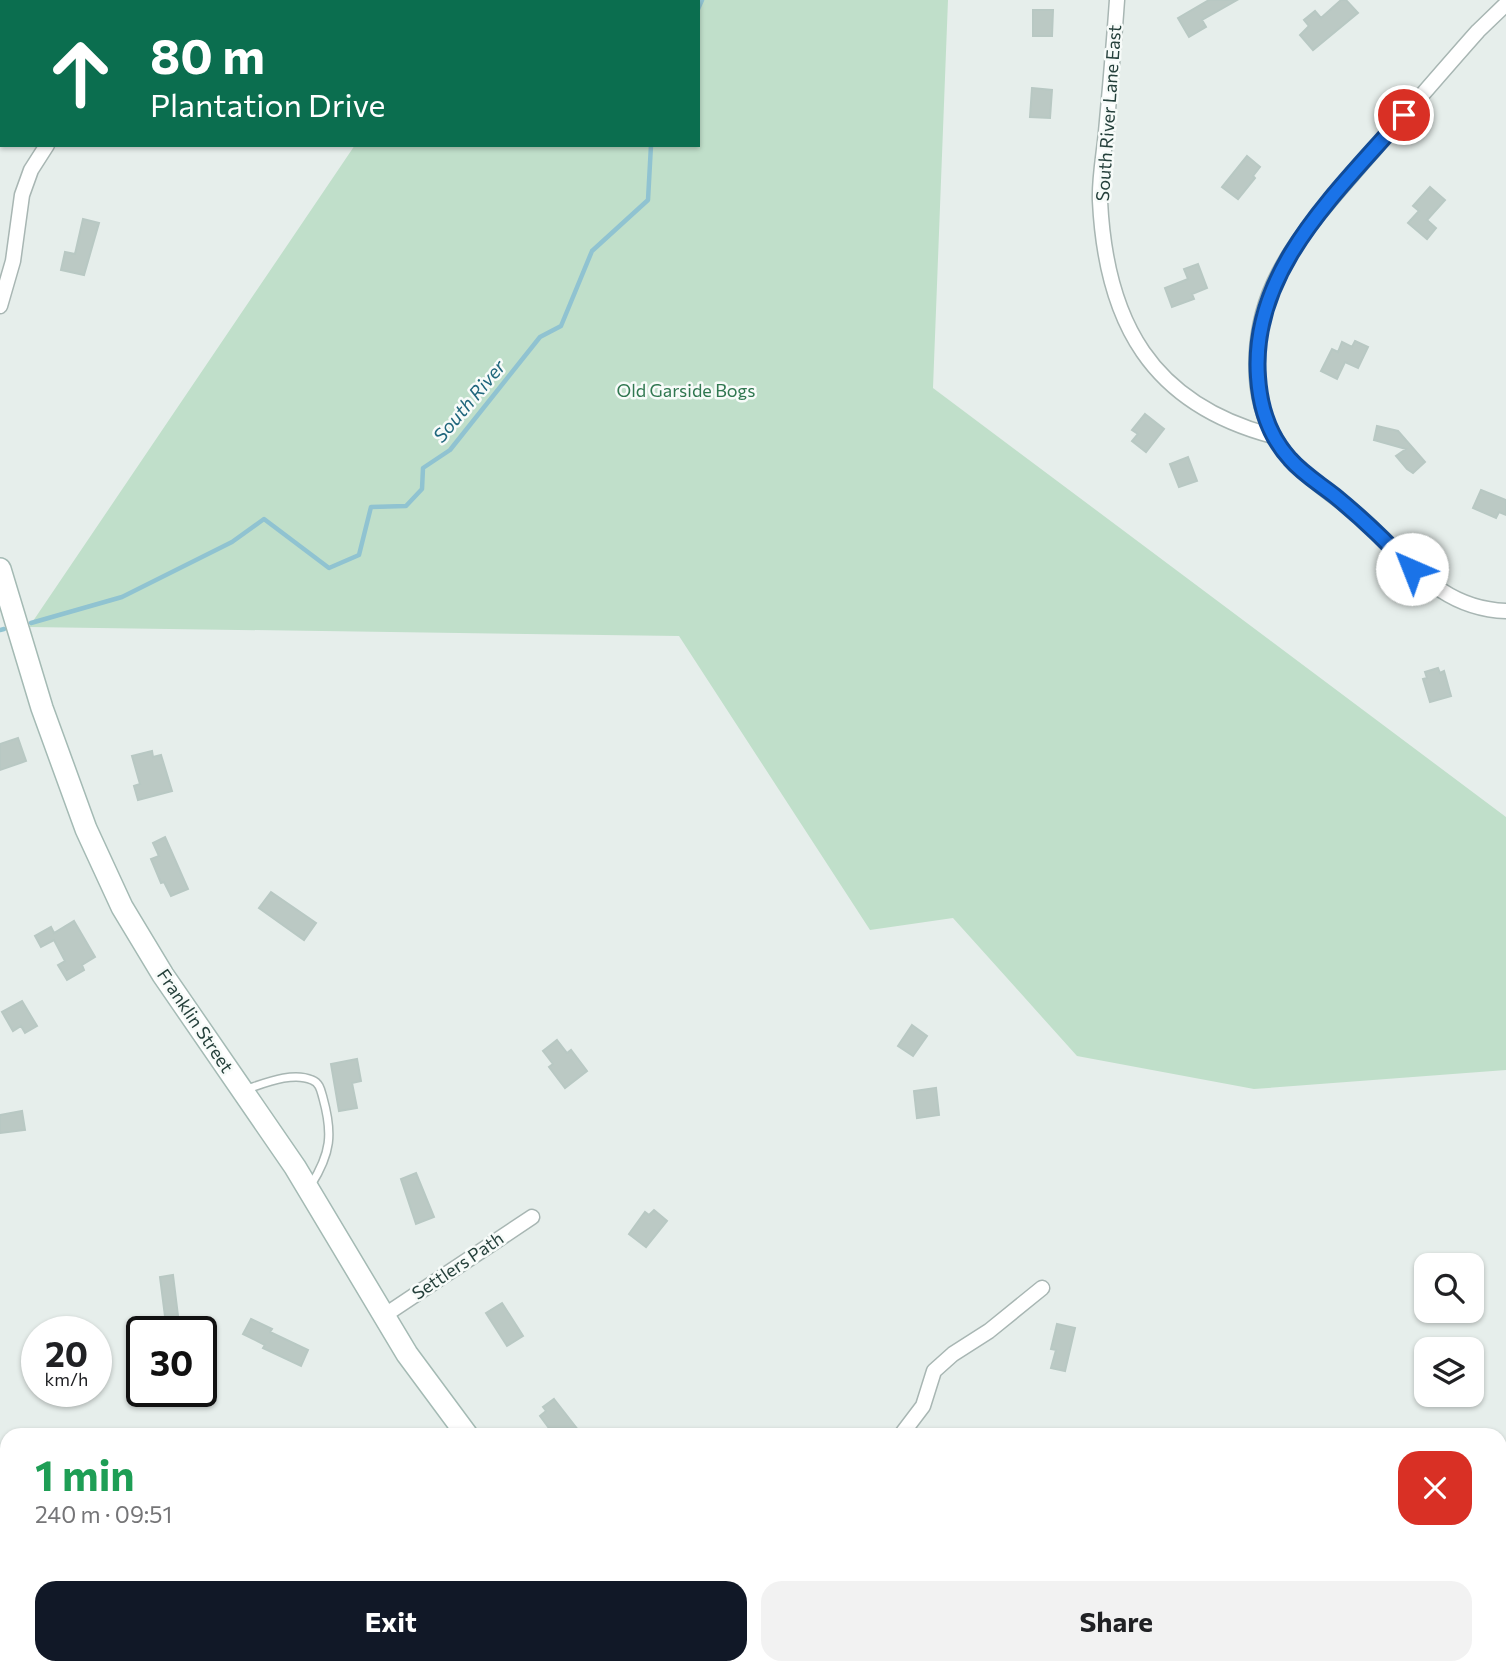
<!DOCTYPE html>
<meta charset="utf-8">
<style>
:root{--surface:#fff;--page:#f2f2f2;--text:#202124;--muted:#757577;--accent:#111827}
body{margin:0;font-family:Commissioner,sans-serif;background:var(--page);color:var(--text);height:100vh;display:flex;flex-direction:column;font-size:26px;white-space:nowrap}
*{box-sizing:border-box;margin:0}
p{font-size:23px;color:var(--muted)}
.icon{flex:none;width:38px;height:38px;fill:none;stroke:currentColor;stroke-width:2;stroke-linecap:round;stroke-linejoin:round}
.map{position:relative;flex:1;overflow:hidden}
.drawer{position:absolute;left:0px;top:1428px;width:1507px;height:247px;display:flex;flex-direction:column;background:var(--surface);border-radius:21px 21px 0 0;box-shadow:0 2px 5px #0004}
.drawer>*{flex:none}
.banner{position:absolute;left:0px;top:0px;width:700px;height:147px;box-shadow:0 2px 5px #0004;background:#0b6e4f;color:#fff;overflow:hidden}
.buttons{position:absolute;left:1414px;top:1253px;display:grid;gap:14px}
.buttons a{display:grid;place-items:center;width:70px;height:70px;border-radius:14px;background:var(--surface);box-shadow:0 2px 5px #0004;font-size:35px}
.speed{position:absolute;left:21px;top:1316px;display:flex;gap:14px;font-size:35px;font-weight:700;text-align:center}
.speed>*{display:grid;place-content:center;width:91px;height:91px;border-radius:50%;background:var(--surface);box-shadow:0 2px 5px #0004;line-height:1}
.speed small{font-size:18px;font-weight:400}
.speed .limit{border:4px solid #111;border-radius:10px;background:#fff;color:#111}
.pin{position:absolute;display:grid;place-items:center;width:60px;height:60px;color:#fff;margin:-30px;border:4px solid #fff;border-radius:50%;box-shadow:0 2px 7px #0007}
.me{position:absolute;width:77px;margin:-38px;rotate:316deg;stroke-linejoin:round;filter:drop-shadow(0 0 5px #0008)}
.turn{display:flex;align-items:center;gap:24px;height:147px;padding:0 35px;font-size:32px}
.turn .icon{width:91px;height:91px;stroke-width:2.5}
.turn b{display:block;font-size:49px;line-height:60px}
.round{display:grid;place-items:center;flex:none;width:74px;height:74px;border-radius:21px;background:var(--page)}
.overview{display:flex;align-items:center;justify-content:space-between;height:119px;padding:0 35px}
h1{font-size:42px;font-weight:700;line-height:52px;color:#1e9e55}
.cta{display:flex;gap:14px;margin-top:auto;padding:14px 35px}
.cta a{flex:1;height:80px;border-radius:21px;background:var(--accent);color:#fff;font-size:28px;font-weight:700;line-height:80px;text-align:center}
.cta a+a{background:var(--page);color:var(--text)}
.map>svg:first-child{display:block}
.green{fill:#c0dfca}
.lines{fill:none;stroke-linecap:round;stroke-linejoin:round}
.stream{stroke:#90c3d1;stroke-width:4.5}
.building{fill:#bbc9c4;stroke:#b8c8c3;stroke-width:2}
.lane-casing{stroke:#a8b6b3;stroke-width:10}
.street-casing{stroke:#a8b6b3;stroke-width:17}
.secondary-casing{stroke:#a4bab4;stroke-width:24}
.highway-casing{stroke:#c2cac8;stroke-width:24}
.path{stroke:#87b1a7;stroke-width:2.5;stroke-dasharray:3.5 5;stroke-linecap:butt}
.lane{stroke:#fff;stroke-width:7}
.street{stroke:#fff;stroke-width:14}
.secondary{stroke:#fff;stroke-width:21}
.highway{stroke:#316c64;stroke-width:21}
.route-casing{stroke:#114b97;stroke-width:18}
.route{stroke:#1a73e8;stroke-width:12}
.labels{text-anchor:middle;stroke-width:5;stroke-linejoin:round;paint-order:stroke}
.street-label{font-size:18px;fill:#25403b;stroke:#f7fbf9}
.park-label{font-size:18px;fill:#307750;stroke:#f7fbf9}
.water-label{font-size:19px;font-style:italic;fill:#1f667c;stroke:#f7fbf9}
</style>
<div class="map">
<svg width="1506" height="1674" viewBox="0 0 1506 1674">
<rect width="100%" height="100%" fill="#e6eeeb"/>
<!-- green -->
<path class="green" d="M331,0H948L933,388L1506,817V1070L1254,1089L1077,1056L953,918L870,930L679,636L29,627L355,145H698V2Z"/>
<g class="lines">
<!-- stream -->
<path class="stream" d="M698,9L702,0
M31,623L122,597L232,542L264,519L329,568L359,555L371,507L406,506L422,489L423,468L450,450L540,337L561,326L592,251L648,200L651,145
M0,630L4,629"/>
</g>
<!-- building -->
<path class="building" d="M1209,0H1237L1202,20L1206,27L1189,37L1178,18Z
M1341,0H1346L1358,13L1313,50L1300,35L1309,26L1304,20L1315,11L1321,18Z
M1033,10H1053L1052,36H1033Z
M1032,88L1052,90L1050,118L1030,117Z
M1247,156L1260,167L1253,176L1255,178L1238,199L1222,187Z
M1430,187L1445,200L1427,220L1436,228L1427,239L1408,223L1419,211L1413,206Z
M83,219L99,223L84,275L61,270L65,252L75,254Z
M1198,264L1207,288L1192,294L1194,299L1172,307L1165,288L1188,279L1184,269Z
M1355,341L1368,347L1358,368L1345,362L1337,379L1321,371L1332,349L1338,352L1342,342L1352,347Z
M1145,414L1164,429L1146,452L1132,441L1138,434L1132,430Z
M1377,426L1398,431L1425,462L1413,473L1407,469L1396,456L1406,449L1374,440Z
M1188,457L1197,481L1179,487L1170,464Z
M1481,490L1506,500V515L1499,512L1496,518L1473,508Z
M1438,668L1440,673L1444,671L1451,696L1430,702L1423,679L1427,678L1425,672Z
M18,738L26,761L0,770V744Z
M152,751L153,757L161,755L172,791L138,800L134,786L140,784L132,756Z
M165,837L188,889L171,896L164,882L161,883L151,859L159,856L153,843Z
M271,892L316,923L304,940L259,908Z
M74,921L95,957L82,965L84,970L67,980L58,965L65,961L54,940L41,947L35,936L51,927L54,933Z
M22,1001L37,1026L25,1033L21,1026L13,1031L2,1012Z
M912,1025L927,1036L913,1056L898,1046Z
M557,1040L567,1053L571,1050L587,1071L565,1088L549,1067L553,1064L543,1051Z
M357,1059L361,1081L352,1083L357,1108L339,1111L331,1064Z
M936,1088L939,1115L917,1118L914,1091Z
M22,1111L25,1130L0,1133V1115Z
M416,1173L434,1217L416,1224L401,1179Z
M654,1210L667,1221L646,1247L629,1234L645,1212L649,1215Z
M173,1275L180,1332H167L160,1277Z
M502,1303L523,1336L507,1346L486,1313Z
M251,1319L272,1329L270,1332L308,1350L301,1366L263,1348L265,1345L243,1334Z
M1057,1324L1075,1328L1065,1371L1051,1368L1056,1350L1051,1349Z
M554,1399L582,1435H554L540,1416L546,1411L543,1407Z"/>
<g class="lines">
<!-- lane casing -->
<g class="lane-casing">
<path id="lane" d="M244,1090C263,1084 292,1071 312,1080C320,1083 321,1091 323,1098C333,1134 331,1153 311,1185"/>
</g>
<!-- street casing -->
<g class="street-casing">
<path id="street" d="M1117,0C1114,44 1110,88 1106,132C1104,154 1099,179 1100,201C1106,322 1151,404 1273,436
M1506,4L1478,31C1438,76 1399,122 1359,167C1331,200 1299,234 1279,273C1253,322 1246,393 1277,441C1296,473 1331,492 1359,516C1406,556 1437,609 1506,611
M0,306L13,261L22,195L31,170L47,145
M385,1315L532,1217
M901,1435L923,1406L934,1371L953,1354L989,1331L1042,1288
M846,1674L847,1668"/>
</g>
<!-- secondary casing -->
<g class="secondary-casing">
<path id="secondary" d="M0,569L42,708L86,829L122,907L163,975L295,1167L407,1354L467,1435
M664,1668L670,1674"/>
</g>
<!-- highway casing -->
<g class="highway-casing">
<path id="highway" d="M52,2L54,0
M0,41L2,40"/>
</g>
<!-- path -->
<path class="path" d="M0,1565L7,1563
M375,1674L378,1668"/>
<!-- lane -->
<use href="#lane" class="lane"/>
<!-- street -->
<use href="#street" class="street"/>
<!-- secondary -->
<use href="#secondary" class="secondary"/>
<!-- highway -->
<use href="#highway" class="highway"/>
</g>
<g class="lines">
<!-- route casing -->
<g class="route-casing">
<path id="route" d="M1404,115C1340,190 1250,269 1258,377C1260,408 1269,436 1290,459C1303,474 1320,484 1335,496C1363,519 1388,543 1412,569"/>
</g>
<!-- route -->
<use href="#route" class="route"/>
</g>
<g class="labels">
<!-- street labels -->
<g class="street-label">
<text transform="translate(1109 113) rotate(-86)" y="6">South River Lane East</text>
<text transform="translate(195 1021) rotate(56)" y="6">Franklin Street</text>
<text transform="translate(458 1266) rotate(-34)" y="6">Settlers Path</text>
</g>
<!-- park labels -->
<g class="park-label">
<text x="686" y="397">Old Garside Bogs</text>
</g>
<!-- water labels -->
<g class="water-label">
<text transform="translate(469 401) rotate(-50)" y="7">South River</text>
</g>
</g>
</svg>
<div class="buttons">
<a><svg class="icon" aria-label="search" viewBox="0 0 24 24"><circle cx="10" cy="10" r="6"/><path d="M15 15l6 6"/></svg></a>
<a><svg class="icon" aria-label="layers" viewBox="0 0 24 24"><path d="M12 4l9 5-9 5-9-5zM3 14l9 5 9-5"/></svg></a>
</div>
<div class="speed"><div>20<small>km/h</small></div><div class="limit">30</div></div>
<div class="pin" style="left:1404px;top:115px;background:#d93025"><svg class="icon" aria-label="arrive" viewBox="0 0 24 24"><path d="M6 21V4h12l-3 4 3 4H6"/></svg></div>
<svg class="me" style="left:1412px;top:569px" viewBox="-20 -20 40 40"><circle r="19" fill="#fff"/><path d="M0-13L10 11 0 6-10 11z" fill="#1a73e8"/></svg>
<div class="banner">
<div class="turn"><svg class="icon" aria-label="ahead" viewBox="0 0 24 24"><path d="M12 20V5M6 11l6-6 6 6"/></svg><div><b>80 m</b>Plantation Drive</div></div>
</div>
<section class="drawer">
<div class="overview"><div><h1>1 min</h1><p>240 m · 09:51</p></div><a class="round" style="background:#d93025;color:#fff"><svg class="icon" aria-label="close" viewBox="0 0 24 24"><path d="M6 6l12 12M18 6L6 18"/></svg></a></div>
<div class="cta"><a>Exit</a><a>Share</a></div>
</section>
</div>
